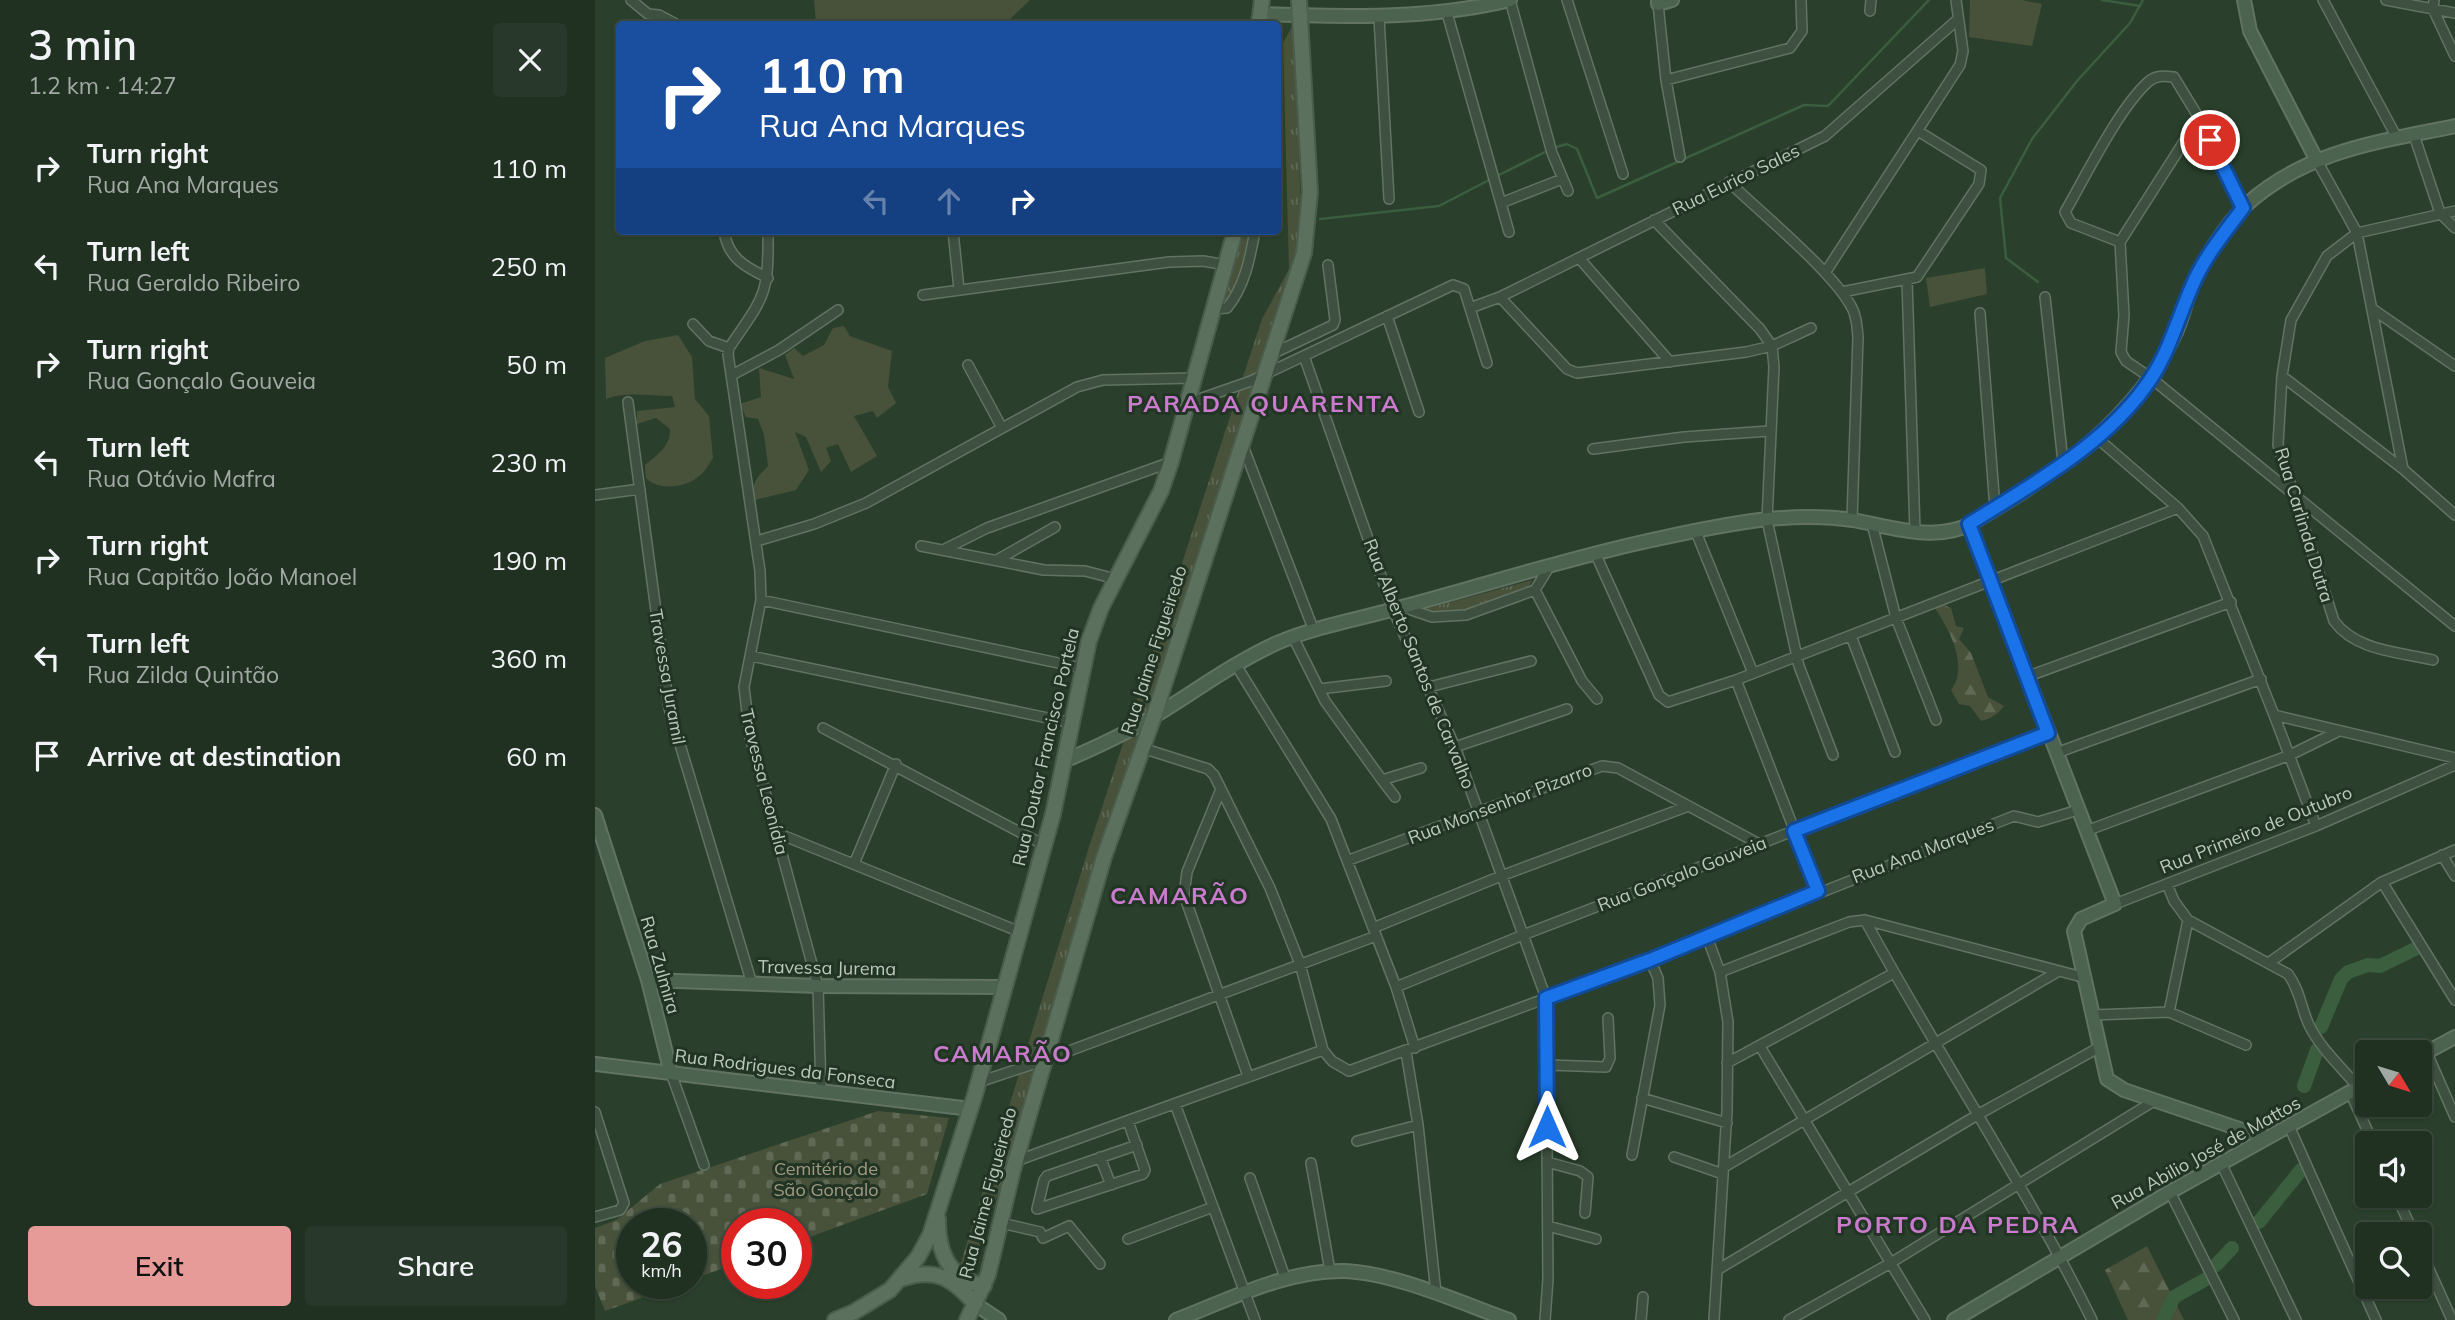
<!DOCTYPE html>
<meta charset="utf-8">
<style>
:root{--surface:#203021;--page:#28382a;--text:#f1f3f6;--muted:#a2a9a5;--line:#3d4b3f;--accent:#e69b98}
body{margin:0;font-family:Mulish,sans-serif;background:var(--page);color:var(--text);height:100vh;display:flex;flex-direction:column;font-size:26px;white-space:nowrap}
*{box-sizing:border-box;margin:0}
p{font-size:23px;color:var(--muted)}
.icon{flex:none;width:38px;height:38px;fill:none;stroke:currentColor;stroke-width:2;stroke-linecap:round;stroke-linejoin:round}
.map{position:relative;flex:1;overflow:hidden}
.drawer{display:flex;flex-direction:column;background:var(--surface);width:595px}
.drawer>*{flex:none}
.top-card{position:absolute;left:21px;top:21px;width:665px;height:214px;border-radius:7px;box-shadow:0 2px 5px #0004,0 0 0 2px var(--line);background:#1a4fa0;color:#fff;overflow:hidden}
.needle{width:46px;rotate:128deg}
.buttons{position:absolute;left:1760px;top:1040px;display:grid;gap:14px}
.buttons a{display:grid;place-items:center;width:77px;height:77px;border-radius:7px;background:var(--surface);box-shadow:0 2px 5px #0004,0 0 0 2px var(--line);font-size:35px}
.speed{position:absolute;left:21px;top:1208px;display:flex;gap:14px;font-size:35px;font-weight:700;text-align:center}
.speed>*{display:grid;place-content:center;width:91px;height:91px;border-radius:50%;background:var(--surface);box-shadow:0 2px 5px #0004,0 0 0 2px var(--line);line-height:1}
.speed small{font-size:18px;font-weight:400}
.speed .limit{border:10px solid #d22;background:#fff;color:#111}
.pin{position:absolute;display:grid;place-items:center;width:60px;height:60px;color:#fff;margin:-30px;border:4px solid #fff;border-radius:50%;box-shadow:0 2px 7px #0007}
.me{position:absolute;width:77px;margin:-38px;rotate:0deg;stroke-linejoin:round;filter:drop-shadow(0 0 5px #0008)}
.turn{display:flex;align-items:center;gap:24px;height:147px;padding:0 28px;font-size:32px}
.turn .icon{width:91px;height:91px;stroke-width:2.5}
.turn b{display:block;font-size:49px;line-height:60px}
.lanes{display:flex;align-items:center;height:66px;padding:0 28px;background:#0003;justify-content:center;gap:35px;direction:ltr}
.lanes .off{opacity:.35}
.round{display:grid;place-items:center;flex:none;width:74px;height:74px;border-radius:7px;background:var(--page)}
.summary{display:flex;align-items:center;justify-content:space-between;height:119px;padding:0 28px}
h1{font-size:42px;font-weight:600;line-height:52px}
.cta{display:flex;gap:14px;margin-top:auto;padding:14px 28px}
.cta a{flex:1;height:80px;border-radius:7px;background:var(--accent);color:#111;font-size:28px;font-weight:600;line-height:80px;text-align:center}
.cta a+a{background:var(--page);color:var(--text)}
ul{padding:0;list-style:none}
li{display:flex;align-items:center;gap:21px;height:98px;padding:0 28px}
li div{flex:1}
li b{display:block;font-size:26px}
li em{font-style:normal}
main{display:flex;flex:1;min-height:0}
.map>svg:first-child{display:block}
.grass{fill:#48513a}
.forest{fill:url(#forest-firs)}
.cemetery{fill:url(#cemetery-stones)}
.park{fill:url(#park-tufts)}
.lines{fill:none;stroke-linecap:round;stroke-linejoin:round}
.stream{stroke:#3a5e3e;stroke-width:2.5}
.river{stroke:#3a5e3e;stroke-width:14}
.street-casing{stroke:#627364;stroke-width:12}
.secondary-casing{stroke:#627364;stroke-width:16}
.primary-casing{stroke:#4a5c4c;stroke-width:18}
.street{stroke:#3e5040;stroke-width:9}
.secondary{stroke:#4c634f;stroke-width:12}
.primary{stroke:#5c705e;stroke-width:14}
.route-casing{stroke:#114b97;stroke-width:18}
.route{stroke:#1a73e8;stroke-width:12}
.labels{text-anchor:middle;stroke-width:6;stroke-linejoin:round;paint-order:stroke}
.street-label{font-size:18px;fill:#bbcabd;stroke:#223524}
.park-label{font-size:18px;fill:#a29a82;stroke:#223524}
.district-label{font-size:24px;font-weight:bold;letter-spacing:2px;fill:#ca7bce;stroke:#223524}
</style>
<main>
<section class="drawer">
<div class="summary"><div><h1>3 min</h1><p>1.2 km · 14:27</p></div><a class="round"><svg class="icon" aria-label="close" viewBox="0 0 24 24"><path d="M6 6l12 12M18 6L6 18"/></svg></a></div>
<ul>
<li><svg class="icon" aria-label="right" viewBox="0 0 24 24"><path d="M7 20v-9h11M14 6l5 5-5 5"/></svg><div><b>Turn right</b><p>Rua Ana Marques</p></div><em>110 m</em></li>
<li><svg class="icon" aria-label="left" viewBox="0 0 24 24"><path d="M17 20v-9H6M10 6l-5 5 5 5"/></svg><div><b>Turn left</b><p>Rua Geraldo Ribeiro</p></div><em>250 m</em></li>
<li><svg class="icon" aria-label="right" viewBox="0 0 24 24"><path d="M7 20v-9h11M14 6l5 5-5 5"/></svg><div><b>Turn right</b><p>Rua Gonçalo Gouveia</p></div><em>50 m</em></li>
<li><svg class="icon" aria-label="left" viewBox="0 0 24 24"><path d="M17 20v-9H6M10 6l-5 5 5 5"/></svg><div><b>Turn left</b><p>Rua Otávio Mafra</p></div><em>230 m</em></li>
<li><svg class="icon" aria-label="right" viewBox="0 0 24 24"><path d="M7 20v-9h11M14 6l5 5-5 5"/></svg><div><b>Turn right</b><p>Rua Capitão João Manoel</p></div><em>190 m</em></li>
<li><svg class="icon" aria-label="left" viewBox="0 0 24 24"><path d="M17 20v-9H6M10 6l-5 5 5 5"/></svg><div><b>Turn left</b><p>Rua Zilda Quintão</p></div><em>360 m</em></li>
<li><svg class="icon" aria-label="arrive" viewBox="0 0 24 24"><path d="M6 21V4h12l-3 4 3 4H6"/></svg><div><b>Arrive at destination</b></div><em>60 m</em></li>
</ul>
<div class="cta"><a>Exit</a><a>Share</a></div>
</section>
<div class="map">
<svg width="1860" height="1320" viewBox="0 0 1860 1320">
<defs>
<pattern id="forest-firs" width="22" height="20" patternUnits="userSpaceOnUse" patternTransform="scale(1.75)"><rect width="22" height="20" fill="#48513a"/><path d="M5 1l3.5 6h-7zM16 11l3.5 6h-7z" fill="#606955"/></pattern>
<pattern id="cemetery-stones" width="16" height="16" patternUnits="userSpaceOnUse" patternTransform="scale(1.75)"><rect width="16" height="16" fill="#48513a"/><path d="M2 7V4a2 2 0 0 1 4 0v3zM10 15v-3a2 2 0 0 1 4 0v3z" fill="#606955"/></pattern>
<pattern id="park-tufts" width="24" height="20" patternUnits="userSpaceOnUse" patternTransform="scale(1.75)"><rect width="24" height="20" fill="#48513a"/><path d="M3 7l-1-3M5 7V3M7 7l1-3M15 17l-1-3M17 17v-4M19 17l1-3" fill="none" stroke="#606955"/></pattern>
</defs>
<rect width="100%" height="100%" fill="#2a402c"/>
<!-- grass -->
<path class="grass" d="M219,0H435L410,24H221Z
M1375,0H1427L1447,4L1437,46L1374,37Z
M1390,268L1392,294L1335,307L1331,278Z
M249,326L255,336L297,351L293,387L301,403L282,418L278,411L259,416L282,456L256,472L243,444L231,448L236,461L226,472L211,437L200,432L214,470L201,490L160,500C155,484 162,477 173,466L169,435L163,419L151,417L145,404L166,397L164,368L199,379L190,355L199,348L208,356L229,345L238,328Z
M83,335L97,357L100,399L114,416L118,458C114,464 110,472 104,476C91,488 63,491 51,478L50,465C63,454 75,447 75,429L61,418L42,424V411L80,407L77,396C55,396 30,391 11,399L10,358L50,341Z"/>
<!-- forest -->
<path class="forest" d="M1346,603L1356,608L1361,626L1369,628L1364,639L1376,653L1393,697L1409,706C1403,714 1396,719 1386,721L1375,706L1364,704L1356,690C1374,666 1355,631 1340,608Z
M1552,1246L1589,1320H1533L1510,1270Z"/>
<!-- cemetery -->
<path class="cemetery" d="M283,1111L354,1118L332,1194L201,1242V1223H142V1263L96,1280V1223H37V1283H88L10,1311L0,1286V1228L21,1220L65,1184Z"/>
<!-- park -->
<path class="park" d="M699,23L707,238L375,1281L362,1275L494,847L667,319L694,269L688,43Z
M643,231H657L646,277L630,302L627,301Z
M937,580L932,591C898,602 863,618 827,610Z"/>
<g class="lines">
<!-- stream -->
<path class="stream" d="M1507,0L1545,6
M958,148L972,144L982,149L1002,198L1209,105L1233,106L1334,0
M902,176L952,151
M725,219L844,206L896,179
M1443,282L1411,258L1405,198L1437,139L1482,81L1535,23L1548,0"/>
<!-- river -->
<path class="river" d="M1726,1027L1746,979L1753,972L1773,965L1785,966L1820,949
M1709,1086L1722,1050
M1664,1222L1706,1170
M1621,1265L1637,1248
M1568,1320L1579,1297L1613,1278"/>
<!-- street casing -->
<g class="street-casing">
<path id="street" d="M36,0L53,14L64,15L81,24
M915,0L957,153L973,191
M972,0L1028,174
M1728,0L1801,136
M1791,0L1860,13
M1839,0L1838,9L1860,56
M1063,4L1071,80L1085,157
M1275,11L1276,0
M852,13L914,232
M784,17L794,199
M1071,80L1195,48L1207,31L1206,0
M1604,118L1525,242L1529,315L1526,352L1531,361L1556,378L1860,626
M1819,135L1845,213L1860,228
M1721,159L1762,233L1808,469
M1134,182C1165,212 1242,275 1258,310C1262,319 1262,327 1263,337L1257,520
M906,203L967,179
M1059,220L1165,329L1177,346L1179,367L1172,520L1204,666L1238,755
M129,231C133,258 150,267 173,278
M173,231C174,297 169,296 134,348L133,354L165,571L166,600L149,687L155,737L223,986L226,1091
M358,231L364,289
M1525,242L1476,223L1470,212C1490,177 1524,108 1553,82C1561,75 1569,76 1579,77L1604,118L1648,208
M984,258L1075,362
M1230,273L1365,65L1368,51L1361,0
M1312,280L1320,531
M1247,292L1322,277L1384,184L1386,170L1323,131
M328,295L574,262L608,261L631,265
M905,297L972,369L982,373L1151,352L1177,346L1216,328
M1450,297L1468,462
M875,308L905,297L1230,136L1362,20
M619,309L632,308C650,286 655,258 660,231
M1779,310L1860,366
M1385,313L1400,508
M792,316L824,412
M98,324L114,341L134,348
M677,354L738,325L740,320L733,265
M709,356L798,610L860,747L951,998L953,1279L950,1320
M373,365L407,428
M137,375L184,350L243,310
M1687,376L1808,469L1860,515
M33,402L74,708L157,984
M593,403L656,381L858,285L869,289L892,363
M1501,437L1583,508L1608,536L1679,715L1860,758
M648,446L719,631
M998,449L1089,437L1174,431
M0,495L45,489
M1277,524L1301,618L1341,720
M1101,532L1158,673
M162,541L219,524L271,503L482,387L508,380L599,378
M326,546L449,570L490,571L521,579
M350,549L392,528L576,462
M1001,555L1064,695L1073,702L1141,680L1583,508
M402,560L460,527
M940,590L987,681L1002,699
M166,600L487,668
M808,607L837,617L871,615L940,590L954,567
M1256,636L1300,752
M698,637L730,701L787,780L826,768
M156,656L477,723
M1838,660C1804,652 1761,651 1739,621L1683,445L1687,376L1696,320L1732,256L1762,233L1860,211
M641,665L736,819L801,987L820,1048
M1431,677L1636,602
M1141,680L1223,891
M834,687L936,661
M724,689L791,681
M1679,715L1721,826
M228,728L449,845
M860,747L972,709
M547,748L613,769L619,775L675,888L705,964L728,1050L737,1061L754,1071L1055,960L1419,816L1443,822L1483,810
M1461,753L1666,679
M787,780L800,797
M626,789L592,872L589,895L653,1076
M1491,831L1695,755L1744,731
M182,833L425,932
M1847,855L1860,876
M754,860L1007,766L1023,768L1166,845
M259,864L301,764
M1787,882L1860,1000
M1572,884L1579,901L1593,920L1693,974C1705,990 1706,1008 1714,1025C1725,1048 1747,1068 1763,1087
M1520,904L1721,826L1860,765
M1270,920C1343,1055 1429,1182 1497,1320
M778,928L906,876L1091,807
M1112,937L1125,972L1133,1022L1132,1111L1119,1320
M1675,962L1787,882L1860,850
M1125,972L1254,922L1270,920L1491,978
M801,987L928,935L1453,733
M1574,1012L1593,920
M1499,1015L1574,1012L1651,1045
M1166,1048L1330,1320
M811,1052L823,1125L841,1293
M1832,1053L1860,1117
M1132,1063L1299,973
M953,1065L1011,1067L1015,1058L1013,1018
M76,1073L109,1165
M384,1082L450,1060L781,936
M1755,1092L1778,1143
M1047,1098L1132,1123
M580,1104L660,1320
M0,1112L29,1203L25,1210L0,1217
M533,1121L550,1170L548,1174L442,1209L449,1180L452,1176L542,1145
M1694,1126L1781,1320
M762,1141L823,1125
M1037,1155L1065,1005L1063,978L1055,960
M505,1157L516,1185
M1079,1157L1128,1174
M421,1161L728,1050
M952,1162L985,1171L993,1177L990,1213
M716,1163L735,1271
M1626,1163L1701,1320
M1129,1167L1462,972
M655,1178L691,1280
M1575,1192L1639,1320
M1801,1195L1819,1234
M406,1223L445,1232L448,1238L474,1226L505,1264
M953,1226L1001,1239
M533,1239L618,1207
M1825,1249L1857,1320
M1122,1270L1384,1114L1503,1048
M1046,1320L1048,1297
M1194,1320L1294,1264L1559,1101"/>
</g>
<!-- secondary casing -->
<g class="secondary-casing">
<path id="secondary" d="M1063,0V4L1077,0
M1649,0L1655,31L1721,159
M665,14C750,17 832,20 915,0
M1374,525L1520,904L1486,919L1479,931L1512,1079L1529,1090L1671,1138
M469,761C502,747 534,732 563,714C602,690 640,662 682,643C722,626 765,619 807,607C890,585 973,558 1057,540C1122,526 1192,510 1258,520C1296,527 1342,543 1377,523C1457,477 1543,418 1581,332C1588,317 1591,301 1597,286C1609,259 1630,225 1651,205C1712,150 1784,142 1860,126
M0,815L53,980L76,1073
M53,980L223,986L410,987
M1825,1056L1860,1037
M0,1064L376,1109
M380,1304L404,1320
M581,1320C633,1300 693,1269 750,1271C800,1273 866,1303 914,1320
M1359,1320L1575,1192L1773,1082"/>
</g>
<!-- primary casing -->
<g class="primary-casing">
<path id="primary" d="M664,24L667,0
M343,1219C343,1254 354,1278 389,1286
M306,1279C340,1267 357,1278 380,1304
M240,1320L259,1312L295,1290L323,1257L335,1235L379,1098L458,814L494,641L506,608L566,491L576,462L640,231
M372,1320L393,1275L418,1170L509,857L559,716L709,253L715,192L704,0"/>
</g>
<!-- street -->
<use href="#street" class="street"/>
<!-- secondary -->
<use href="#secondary" class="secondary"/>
<!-- primary -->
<use href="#primary" class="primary"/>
</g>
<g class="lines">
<!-- route casing -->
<g class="route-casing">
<path id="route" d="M952,1127L951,998L1055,960L1223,891L1199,831L1453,733L1374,524C1438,484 1515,442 1557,377C1576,347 1584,315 1598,284C1610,256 1630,232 1648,208L1615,140"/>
</g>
<!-- route -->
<use href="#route" class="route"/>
</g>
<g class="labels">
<!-- street labels -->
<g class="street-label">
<text transform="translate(1141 180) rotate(-26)" y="6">Rua Eurico Sales</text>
<text transform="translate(1709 525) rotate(73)" y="6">Rua Carlinda Dutra</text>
<text transform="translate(559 650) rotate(-72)" y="6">Rua Jaime Figueiredo</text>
<text transform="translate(824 664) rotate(68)" y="6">Rua Alberto Santos de Carvalho</text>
<text transform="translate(72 677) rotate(80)" y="6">Travessa Juramil</text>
<text transform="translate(451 747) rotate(-77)" y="6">Rua Doutor Francisco Portela</text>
<text transform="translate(169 782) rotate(76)" y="6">Travessa Leonídia</text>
<text transform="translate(905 804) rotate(-21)" y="6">Rua Monsenhor Pizarro</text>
<text transform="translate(1661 830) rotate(-22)" y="6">Rua Primeiro de Outubro</text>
<text transform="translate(1328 851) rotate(-21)" y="6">Rua Ana Marques</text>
<text transform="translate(1087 874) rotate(-21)" y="6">Rua Gonçalo Gouveia</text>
<text transform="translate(65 965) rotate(74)" y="6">Rua Zulmira</text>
<text transform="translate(232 968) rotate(1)" y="6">Travessa Jurema</text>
<text transform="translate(190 1069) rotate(7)" y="6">Rua Rodrigues da Fonseca</text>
<text transform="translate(1611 1153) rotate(-29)" y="6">Rua Abilio José de Mattos</text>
<text transform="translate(393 1193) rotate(-75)" y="6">Rua Jaime Figueiredo</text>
</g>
<!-- park labels -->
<g class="park-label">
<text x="231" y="1175">Cemitério de<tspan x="231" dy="21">São Gonçalo</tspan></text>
</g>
<!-- district labels -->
<g class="district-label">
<text x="669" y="412">PARADA QUARENTA</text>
<text x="585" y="904">CAMARÃO</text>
<text x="408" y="1062">CAMARÃO</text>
<text x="1363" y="1233">PORTO DA PEDRA</text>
</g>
</g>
</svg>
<div class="buttons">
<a><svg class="needle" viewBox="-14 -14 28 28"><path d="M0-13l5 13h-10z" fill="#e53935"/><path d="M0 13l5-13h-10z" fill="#a2a9a5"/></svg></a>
<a><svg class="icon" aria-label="sound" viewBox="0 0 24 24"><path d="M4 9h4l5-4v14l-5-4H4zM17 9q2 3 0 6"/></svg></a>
<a><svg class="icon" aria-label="search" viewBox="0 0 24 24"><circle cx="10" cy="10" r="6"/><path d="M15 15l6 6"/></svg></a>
</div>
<div class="speed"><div>26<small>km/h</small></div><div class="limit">30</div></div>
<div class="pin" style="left:1615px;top:140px;background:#d93025"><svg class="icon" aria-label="arrive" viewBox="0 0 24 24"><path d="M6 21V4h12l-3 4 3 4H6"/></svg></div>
<svg class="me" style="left:952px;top:1127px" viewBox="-20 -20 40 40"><path d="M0-17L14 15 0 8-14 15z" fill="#1a73e8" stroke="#fff" stroke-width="4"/></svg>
<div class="top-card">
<div class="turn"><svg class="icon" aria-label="right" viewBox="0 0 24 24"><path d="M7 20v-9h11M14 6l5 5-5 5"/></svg><div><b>110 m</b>Rua Ana Marques</div></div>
<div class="lanes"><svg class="icon off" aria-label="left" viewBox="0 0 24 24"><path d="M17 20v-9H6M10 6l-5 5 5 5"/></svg><svg class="icon off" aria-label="ahead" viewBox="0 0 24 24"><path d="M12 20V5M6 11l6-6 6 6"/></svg><svg class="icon" aria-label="right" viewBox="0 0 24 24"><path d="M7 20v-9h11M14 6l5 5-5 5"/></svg></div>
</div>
</div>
</main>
